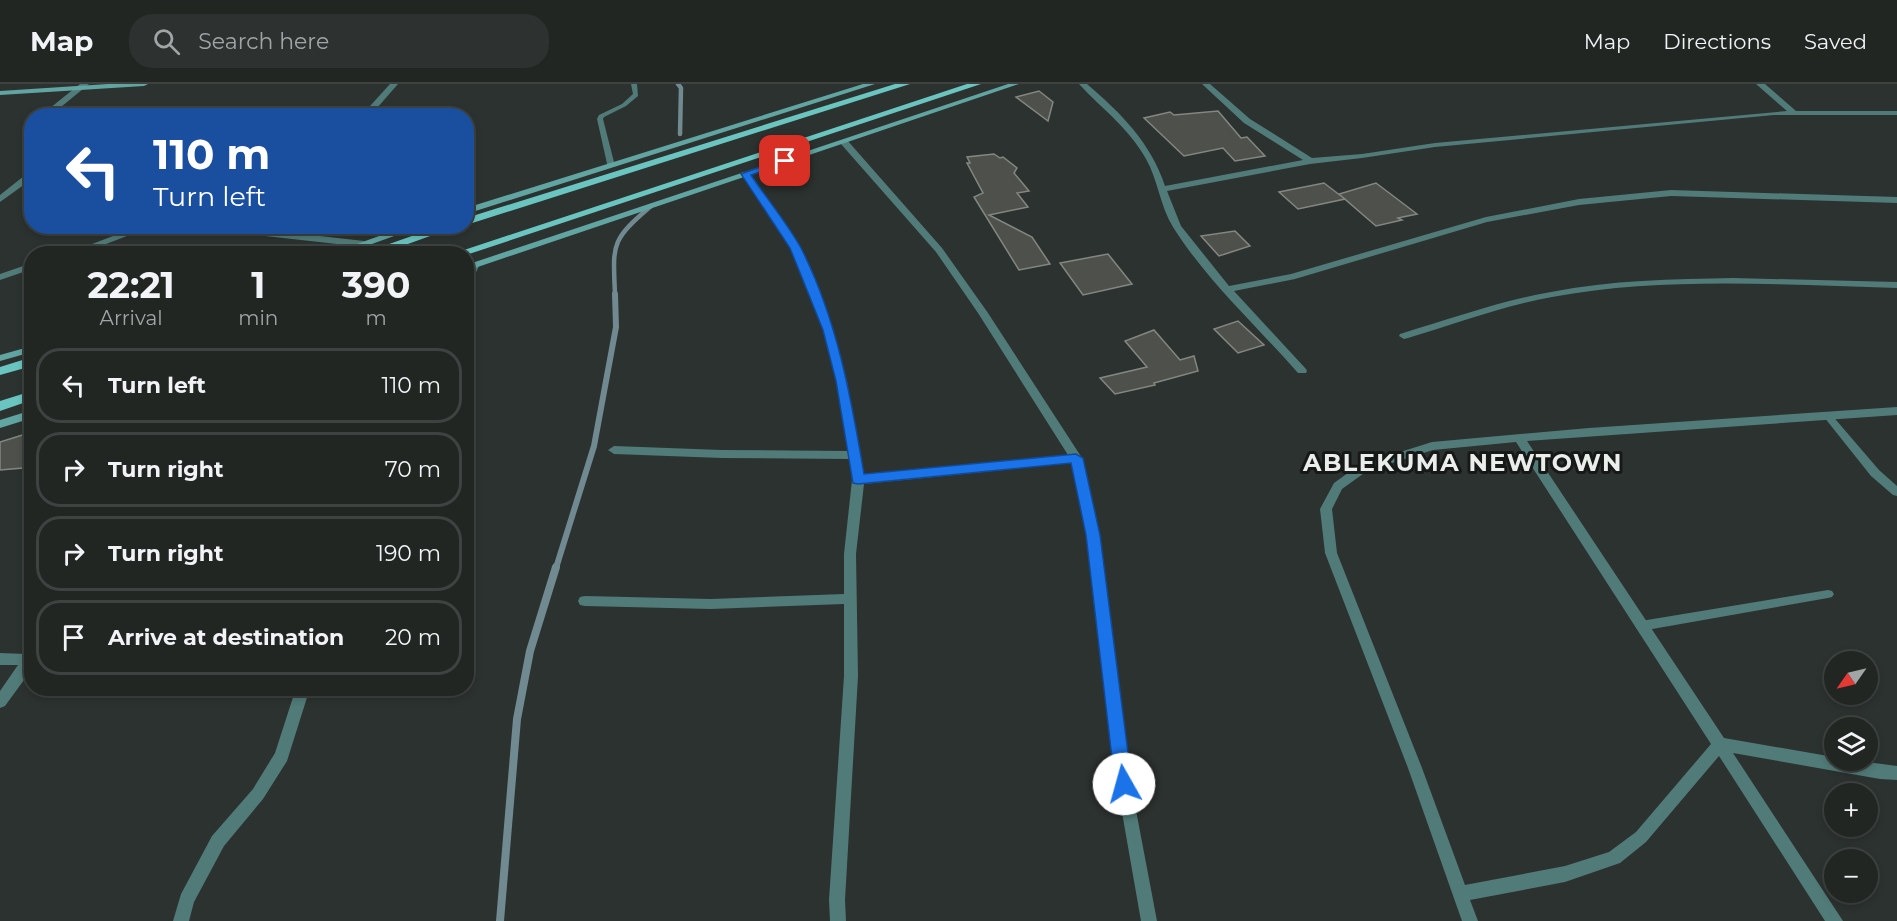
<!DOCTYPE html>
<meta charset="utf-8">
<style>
:root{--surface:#212623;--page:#2d3230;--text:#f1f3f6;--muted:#a2a5a6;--line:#3e4341}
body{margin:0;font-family:Montserrat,sans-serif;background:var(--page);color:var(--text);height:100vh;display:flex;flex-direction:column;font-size:22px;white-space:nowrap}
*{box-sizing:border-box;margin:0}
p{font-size:20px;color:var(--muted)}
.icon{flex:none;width:33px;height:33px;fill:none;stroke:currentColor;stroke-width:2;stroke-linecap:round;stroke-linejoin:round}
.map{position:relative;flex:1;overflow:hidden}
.panel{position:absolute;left:24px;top:162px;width:450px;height:450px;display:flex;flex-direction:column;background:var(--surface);border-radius:24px;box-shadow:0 3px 9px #0003,0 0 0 2px var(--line)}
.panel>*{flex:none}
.banner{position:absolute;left:24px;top:24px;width:450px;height:126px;border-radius:24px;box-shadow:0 3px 9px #0003,0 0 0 2px var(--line);background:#1a4fa0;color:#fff;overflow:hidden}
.needle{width:39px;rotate:236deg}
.fabs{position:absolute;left:1824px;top:567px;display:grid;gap:12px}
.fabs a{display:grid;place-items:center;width:54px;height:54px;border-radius:50%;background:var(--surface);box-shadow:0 3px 9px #0003,0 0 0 2px var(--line);font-size:30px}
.pin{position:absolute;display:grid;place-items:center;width:51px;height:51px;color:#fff;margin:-26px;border-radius:12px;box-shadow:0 3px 9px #0006}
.me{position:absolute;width:66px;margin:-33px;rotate:353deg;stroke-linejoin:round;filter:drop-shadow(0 0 4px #0008)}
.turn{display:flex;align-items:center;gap:21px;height:126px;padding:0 30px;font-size:27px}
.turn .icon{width:78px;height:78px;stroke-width:2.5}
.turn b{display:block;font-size:42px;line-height:51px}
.eta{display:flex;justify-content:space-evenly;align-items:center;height:102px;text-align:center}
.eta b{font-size:36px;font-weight:700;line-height:42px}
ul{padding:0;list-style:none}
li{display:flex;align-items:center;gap:18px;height:75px;margin:0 12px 9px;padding:0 18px;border:3px solid var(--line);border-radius:24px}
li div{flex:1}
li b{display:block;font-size:22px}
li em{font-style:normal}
header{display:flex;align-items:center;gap:36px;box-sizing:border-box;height:84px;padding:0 30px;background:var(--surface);border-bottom:2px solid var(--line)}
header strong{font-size:28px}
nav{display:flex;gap:33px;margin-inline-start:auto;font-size:21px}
.search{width:420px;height:54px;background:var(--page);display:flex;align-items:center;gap:15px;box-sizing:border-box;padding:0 21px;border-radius:24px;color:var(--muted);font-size:22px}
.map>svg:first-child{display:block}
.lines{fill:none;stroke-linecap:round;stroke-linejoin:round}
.stream-far2{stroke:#718a91;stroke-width:4.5}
.stream-far1{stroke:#718a91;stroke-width:6}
.stream{stroke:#718a91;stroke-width:8}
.building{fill:#4e514b;stroke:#848781;stroke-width:1.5}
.lane{fill:#517b78;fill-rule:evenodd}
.street{fill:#517b78;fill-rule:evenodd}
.secondary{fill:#60a5a1;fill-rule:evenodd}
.primary{fill:#6ac5c0;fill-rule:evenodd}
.route{fill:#1a73e8;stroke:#114b97;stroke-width:1.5}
.labels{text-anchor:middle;stroke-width:6;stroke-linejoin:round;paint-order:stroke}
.district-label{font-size:24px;font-weight:bold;letter-spacing:1.5px;fill:#eaeeeb;stroke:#161917}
</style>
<header>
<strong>Map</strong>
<div class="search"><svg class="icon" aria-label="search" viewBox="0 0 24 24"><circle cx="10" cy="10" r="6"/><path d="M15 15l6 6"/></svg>Search here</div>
<nav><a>Map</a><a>Directions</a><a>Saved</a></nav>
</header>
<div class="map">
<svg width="1897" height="837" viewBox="0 0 1897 837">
<rect width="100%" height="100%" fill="#2c322f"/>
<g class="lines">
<!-- stream-far2 -->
<path class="stream-far2" d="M678,0L681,4L680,50
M615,211C613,160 610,157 651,122"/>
<!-- stream-far1 -->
<path class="stream-far1" d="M556,484L594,362L616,243L615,210"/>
<!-- stream -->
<path class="stream" d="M500,837L517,635L530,567L556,483"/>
</g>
<!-- building -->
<path class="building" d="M1039,7L1053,18L1048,37L1016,13Z
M1218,27L1241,54L1247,53L1265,72L1235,77L1223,64L1184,72L1144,34L1170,28L1174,31Z
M994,70L1000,74L1003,73L1017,84L1014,89L1029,107L1017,109L1028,123L989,131L1032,153L1050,180L1019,186L974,113L983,109L967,79H970L967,73Z
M1324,99L1345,115L1298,125L1279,108Z
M1376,99L1417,130L1398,134L1402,136L1376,142L1339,110Z
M1235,147L1250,162L1219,172L1201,152Z
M1108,170L1132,200L1083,211L1060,179Z
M1238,237L1264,261L1238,269L1214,245Z
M1154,246L1180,276L1194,272L1198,287L1154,299L1155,301L1115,310L1100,294L1147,283L1125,257Z
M32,348V372L23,384L0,386V358Z"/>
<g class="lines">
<!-- lane -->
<path class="lane" d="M631,0H637L638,12L626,22L604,33L603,35L615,82L608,84L597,35L599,31L622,20L633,10Z
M1827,328L1830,329L1879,386L1897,402V412L1893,411L1871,392L1824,333L1822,331Z
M1828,506L1832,507L1834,510L1832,513L1828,514L1641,547L1637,545L1635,542L1637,539L1641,537Z"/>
<!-- street -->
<path class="street" d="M80,0H89L50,32H40Z
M390,0H398L370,32H361Z
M1079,0H1087C1121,29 1151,59 1165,102L1303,76L1244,39L1202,0H1210L1250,35L1312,74L1362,70L1435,59L1787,27L1756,0H1765L1796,27H1897V31H1774L1435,63L1362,74L1310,80L1167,107L1181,142L1229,202L1291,190L1486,133L1579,115L1671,106L1897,113V119L1671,112L1579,121L1487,138L1295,195L1234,207L1306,285L1307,287L1306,289H1298C1256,241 1207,197 1173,143C1160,122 1158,96 1146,75C1129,44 1102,25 1079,0Z
M841,56H847L942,164L988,229L1082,374L1099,451L1131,700L1157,837H1141L1117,700L1087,451L1071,379L864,400L856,470L858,592L845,816L846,837H830L829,816L844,592V520L711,525L585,522L580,521L578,517L580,513L585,512L711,515L844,510V470L852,396L850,375L722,374L614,370L608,366L614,362L722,366L849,367L837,297L823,246L790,164L741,90L742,88H748L800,164L833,246L847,297L863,391L1068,371L978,229L936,168L841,60Z
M29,88H32V95L0,118V111Z
M139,142H153L80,170H66Z
M199,142H232L364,157L369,160L364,163L203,145Z
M32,179V185L0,196V190Z
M474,179L479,182L471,199L466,202V188L471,180Z
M1734,194L1897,198V204C1782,201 1665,192 1552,213C1503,222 1455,240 1408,254L1404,255L1399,252L1400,250C1450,235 1500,217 1551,208C1611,196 1673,195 1734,194Z
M1897,323V331L1527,357L1724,654L1834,673V676H1852L1897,682V696L1880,695L1733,669L1843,837H1825L1719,672L1646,758L1620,779L1565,798L1470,816L1478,837H1462L1408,684L1325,469L1320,425L1334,399L1359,381L1432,358L1589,344ZM1516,358L1711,660L1636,748L1609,768L1565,782L1465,801L1422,684L1337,469L1332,425L1342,405L1367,387L1433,366Z
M32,568V585L5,622L0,624V607L18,581H0V569L26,570Z
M296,604H310L287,677L263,715L224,762L194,818L189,837H173L181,810L212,752L253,705L275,669Z"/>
<!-- secondary -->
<path class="secondary" d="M108,0H148L144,2L0,11V7Z
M863,0H875L466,130V124Z
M1008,0H1019L466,187V181Z
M407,142H422L344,170H329Z
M32,262V268L0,277V271Z
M32,326V334L0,344V336Z"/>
<!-- primary -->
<path class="primary" d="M895,0H910L466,141V134Z
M967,0H981L466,171L452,170Z
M440,142H458L380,170H361Z
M32,273V282L0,291V283Z
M32,307V316L0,327V317Z"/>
</g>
<!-- route -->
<path class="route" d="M785,74L790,77L788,79L751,91C767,115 787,139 801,164C837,235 851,313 864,390L1076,370L1083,374L1100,451L1132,700L1130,706L1124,708L1118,706L1115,700L1086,451L1071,379L858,400L853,399L836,297L823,246L790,164L741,90Z"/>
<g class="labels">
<!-- district labels -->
<g class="district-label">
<text x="1463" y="387">ABLEKUMA NEWTOWN</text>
</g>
</g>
</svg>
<div class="fabs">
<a><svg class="needle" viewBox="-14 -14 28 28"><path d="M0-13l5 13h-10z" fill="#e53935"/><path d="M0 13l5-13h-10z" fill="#a2a5a6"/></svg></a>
<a><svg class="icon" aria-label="layers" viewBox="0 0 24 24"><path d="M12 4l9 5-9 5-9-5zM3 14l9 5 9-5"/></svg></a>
<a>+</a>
<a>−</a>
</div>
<div class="pin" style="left:785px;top:77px;background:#d93025"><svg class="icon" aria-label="arrive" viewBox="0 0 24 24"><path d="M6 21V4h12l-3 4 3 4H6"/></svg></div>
<svg class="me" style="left:1124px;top:700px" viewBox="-20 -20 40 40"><circle r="19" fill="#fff"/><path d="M0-13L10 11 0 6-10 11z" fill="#1a73e8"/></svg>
<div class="banner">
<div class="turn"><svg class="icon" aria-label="left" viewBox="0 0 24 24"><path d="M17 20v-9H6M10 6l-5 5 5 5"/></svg><div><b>110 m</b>Turn left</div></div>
</div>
<section class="panel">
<div class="eta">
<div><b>22:21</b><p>Arrival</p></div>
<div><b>1</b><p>min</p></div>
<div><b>390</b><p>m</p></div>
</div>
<ul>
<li><svg class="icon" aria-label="left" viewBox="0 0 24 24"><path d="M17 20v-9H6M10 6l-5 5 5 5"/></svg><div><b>Turn left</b></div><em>110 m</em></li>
<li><svg class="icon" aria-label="right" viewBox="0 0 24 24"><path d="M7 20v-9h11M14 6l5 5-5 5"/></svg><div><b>Turn right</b></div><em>70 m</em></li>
<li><svg class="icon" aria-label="right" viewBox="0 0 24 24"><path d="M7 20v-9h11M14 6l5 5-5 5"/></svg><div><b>Turn right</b></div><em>190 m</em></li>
<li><svg class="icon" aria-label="arrive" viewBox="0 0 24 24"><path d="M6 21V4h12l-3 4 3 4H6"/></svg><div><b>Arrive at destination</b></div><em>20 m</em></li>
</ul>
</section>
</div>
